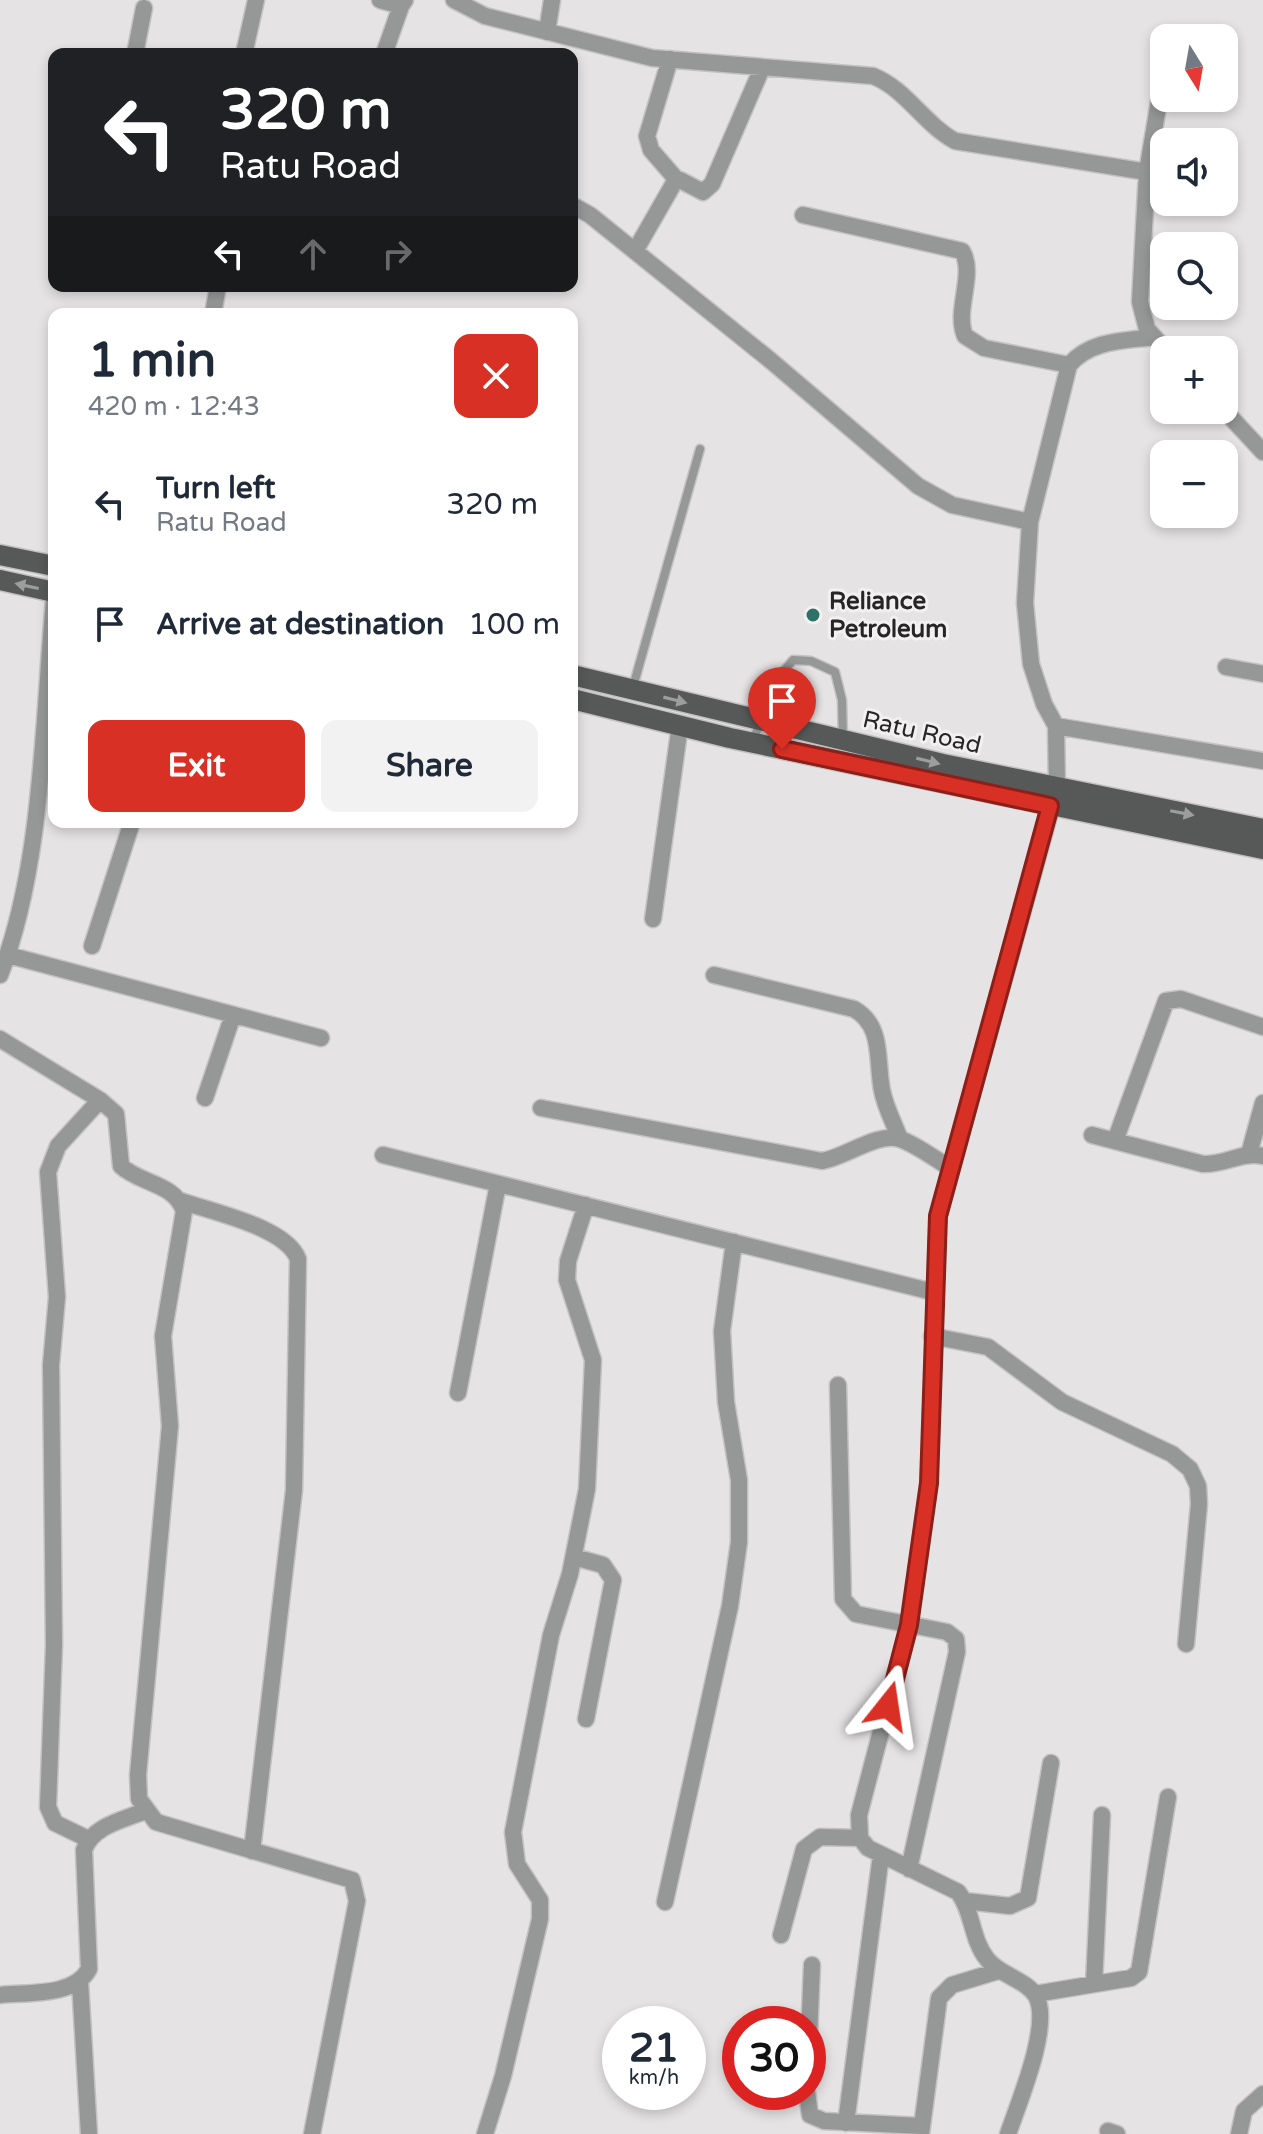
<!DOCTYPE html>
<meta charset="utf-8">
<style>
:root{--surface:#fff;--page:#f2f2f3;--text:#1f2937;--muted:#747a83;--accent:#d93025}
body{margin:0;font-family:"Varela Round",sans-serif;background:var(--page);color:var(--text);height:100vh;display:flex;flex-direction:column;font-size:30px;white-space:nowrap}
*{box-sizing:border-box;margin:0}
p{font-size:26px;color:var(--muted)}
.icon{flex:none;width:44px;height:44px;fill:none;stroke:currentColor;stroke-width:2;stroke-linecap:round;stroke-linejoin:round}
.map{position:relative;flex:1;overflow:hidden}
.panel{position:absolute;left:48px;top:308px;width:530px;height:520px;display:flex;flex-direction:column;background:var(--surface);border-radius:16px;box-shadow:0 4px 12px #0003}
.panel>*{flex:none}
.hud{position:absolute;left:48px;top:48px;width:530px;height:244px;border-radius:16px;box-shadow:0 4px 12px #0003;background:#202124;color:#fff;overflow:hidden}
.needle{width:52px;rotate:169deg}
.tools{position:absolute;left:1150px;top:24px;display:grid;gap:16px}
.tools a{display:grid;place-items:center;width:88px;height:88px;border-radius:16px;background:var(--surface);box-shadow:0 4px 12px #0003;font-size:40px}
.speed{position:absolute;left:602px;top:2006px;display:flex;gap:16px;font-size:40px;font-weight:700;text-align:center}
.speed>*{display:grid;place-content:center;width:104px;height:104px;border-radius:50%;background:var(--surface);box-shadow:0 4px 12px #0003;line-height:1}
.speed small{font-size:20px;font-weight:400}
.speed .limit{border:12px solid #d22;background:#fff;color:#111}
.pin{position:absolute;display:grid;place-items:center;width:68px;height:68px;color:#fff;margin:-82px -34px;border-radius:50% 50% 50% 0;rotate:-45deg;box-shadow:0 0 8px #0007}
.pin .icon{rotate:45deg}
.me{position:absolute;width:88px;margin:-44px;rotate:15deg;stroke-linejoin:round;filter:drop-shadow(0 0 6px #0008)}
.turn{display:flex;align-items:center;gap:28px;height:168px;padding:0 40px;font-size:36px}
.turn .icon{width:104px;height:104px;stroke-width:2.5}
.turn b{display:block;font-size:56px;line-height:68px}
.lanes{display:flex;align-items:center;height:76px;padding:0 40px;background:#0003;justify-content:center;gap:40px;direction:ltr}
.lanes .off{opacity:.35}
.round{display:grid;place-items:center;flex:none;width:84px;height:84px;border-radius:16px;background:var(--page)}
.summary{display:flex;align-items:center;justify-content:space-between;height:136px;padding:0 40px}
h1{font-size:48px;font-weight:800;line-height:60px}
.primary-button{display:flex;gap:16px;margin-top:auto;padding:16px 40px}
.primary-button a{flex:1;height:92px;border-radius:16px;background:var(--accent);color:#fff;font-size:32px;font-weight:800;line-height:92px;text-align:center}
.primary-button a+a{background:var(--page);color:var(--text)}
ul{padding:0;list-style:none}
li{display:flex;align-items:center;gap:24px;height:120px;padding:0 40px}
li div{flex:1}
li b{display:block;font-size:30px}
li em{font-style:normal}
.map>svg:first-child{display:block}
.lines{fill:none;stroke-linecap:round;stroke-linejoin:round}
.service-casing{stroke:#c4c1c3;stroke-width:11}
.minor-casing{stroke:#c4c1c3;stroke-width:19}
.primary-casing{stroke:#c4c1c3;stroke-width:23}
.service{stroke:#969797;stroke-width:8}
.minor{stroke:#969797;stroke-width:16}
.primary{stroke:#565958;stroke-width:20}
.oneway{fill:#9d9d9d}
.route-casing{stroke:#8d1f18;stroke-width:20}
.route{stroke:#d93025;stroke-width:14}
.poi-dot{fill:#2d7265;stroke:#f3f0f2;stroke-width:3}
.labels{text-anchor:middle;stroke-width:6;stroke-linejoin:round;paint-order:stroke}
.poi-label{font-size:24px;font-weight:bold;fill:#272526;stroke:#f3f0f2;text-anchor:start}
.street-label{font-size:24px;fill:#272526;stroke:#f3f0f2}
</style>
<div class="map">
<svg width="1263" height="2134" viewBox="0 0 1263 2134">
<rect width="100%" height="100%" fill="#e6e3e5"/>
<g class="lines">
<!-- service casing -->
<g class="service-casing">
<path id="service" d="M633,687L700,449
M753,742L773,684L793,660L811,661L835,672L842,700L843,741"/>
</g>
<!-- minor casing -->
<g class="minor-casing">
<path id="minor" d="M380,0L401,6L405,0
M454,0L485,16L652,58L873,76C906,89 924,124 955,141L1147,172
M547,32L552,0
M135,54L144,8
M244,54L256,0
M384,54L401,6
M670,59L647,136L651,150L677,180
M1160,95L1147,172L1140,302L1147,329L1166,350
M572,205L590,215L770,360L918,486L952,505L1030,522
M803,215L962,251C976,274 954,310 965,336L984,348L1069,365
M635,251L674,183L680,180L703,192L712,184L762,68
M213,314L218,286
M1224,410L1263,452
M1226,667L1263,674
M1056,726L1263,761
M653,919L680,725
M92,946L132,822
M8,955L321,1038
M0,975C43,865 43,719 54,601
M714,975L854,1009C884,1026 876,1060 882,1090C885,1107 894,1123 900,1139
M0,1039L100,1100L116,1114L121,1166C140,1184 175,1183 184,1211L163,1336L170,1426L138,1775L139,1799L156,1822L352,1880L357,1901L312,2134
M205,1098L233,1015
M541,1108L822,1161C846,1157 877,1132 900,1139C917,1145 935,1159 950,1168
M1092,1135L1203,1164C1225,1165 1242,1151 1263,1156
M1115,1141L1166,1001L1181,999L1263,1027
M1249,1154L1263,1103
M383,1155L933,1292
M181,1201C212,1212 286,1227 298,1259L294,1490L252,1851
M932,1336L988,1347L1062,1402L1172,1454L1190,1469L1198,1486L1199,1504L1186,1644
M838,1385L843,1599L856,1614L947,1632L956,1639L957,1652L909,1869
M458,1393L498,1184
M574,1557L603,1565L613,1580L586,1719
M88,1839L55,1823L48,1807L54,1645L51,1365L57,1297L48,1172L58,1146L100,1100
M965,1901L1010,1906L1028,1898L1051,1763
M665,1902L730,1606L739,1542V1480L726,1402L722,1331L734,1242
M781,1935L804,1849L820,1837L860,1838
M80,1982L89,2134
M1094,1984L1102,1815
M1035,1994L1131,1978L1139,1972L1168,1797
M0,1995C28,1992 74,1997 89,1969L84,1850C92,1826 123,1820 145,1811
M808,2062L812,1965
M807,2092L810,2115L824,2121L921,2126
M846,2123L881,1855
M1108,2131L1117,2134
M485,2134L503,2076L540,1919V1900L517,1864L513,1832L551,1635L570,1574L587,1489L593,1360L567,1280L568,1261L586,1205
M921,2134L939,1998L952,1985L998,1971
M1008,2134C1018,2104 1052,2025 1036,1996C1027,1980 999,1975 987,1959C971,1939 973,1911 958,1892L868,1848L860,1838L859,1815L909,1625L929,1483L938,1216L1057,787L1056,726L1044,704L1031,664L1025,603L1030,522L1069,365C1091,340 1123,341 1154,337
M1239,2134L1244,2111L1263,2094"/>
</g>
<!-- primary casing -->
<g class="primary-casing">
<path id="primary" d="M0,555L54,566
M0,580L54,592
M572,675L943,764L1263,829
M572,699L730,738L1263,849"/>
</g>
<!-- service -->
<use href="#service" class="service"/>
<!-- minor -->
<use href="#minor" class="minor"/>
<!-- primary -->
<use href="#primary" class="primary"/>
</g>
<!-- one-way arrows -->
<defs><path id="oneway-solid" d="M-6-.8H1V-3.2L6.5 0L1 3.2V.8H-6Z" transform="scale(2)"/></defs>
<g class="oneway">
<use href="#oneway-solid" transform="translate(27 586) rotate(-168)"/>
<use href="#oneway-solid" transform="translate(675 700) rotate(14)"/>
<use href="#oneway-solid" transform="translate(928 761) rotate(14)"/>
<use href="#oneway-solid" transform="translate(1182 813) rotate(11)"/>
</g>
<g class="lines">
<!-- route casing -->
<g class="route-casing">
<path id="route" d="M782,749L1050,806L938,1216L929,1483L909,1625L888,1706"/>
</g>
<!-- route -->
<use href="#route" class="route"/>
</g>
<!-- markers -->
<circle class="poi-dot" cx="813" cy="615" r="8"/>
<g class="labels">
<!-- poi labels -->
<g class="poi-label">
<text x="829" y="609">Reliance<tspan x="829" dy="28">Petroleum</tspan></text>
</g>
<!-- street labels -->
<g class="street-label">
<text transform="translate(922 732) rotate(13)" y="8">Ratu Road</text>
</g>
</g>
</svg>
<div class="tools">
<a><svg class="needle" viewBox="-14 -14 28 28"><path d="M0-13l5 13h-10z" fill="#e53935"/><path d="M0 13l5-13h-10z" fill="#747a83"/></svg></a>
<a><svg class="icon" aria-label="sound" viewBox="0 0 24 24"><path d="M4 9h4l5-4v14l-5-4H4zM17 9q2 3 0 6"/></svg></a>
<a><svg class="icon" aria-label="search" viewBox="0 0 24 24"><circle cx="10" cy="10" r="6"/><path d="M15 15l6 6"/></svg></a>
<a>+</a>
<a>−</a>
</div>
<div class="speed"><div>21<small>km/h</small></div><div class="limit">30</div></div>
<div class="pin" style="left:782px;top:749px;background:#d93025"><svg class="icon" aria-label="arrive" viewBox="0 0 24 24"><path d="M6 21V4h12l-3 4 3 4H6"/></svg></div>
<svg class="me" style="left:888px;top:1706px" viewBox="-20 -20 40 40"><path d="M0-17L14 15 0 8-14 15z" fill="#d93025" stroke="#fff" stroke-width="4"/></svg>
<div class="hud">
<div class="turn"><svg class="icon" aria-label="left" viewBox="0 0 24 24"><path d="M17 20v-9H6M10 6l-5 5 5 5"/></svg><div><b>320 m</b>Ratu Road</div></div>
<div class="lanes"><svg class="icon" aria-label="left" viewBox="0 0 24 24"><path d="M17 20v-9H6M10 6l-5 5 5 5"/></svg><svg class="icon off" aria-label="ahead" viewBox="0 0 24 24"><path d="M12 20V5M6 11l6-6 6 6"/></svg><svg class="icon off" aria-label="right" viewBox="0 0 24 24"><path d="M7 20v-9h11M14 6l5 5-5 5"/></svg></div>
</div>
<section class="panel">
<div class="summary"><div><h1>1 min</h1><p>420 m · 12:43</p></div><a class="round" style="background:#d93025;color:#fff"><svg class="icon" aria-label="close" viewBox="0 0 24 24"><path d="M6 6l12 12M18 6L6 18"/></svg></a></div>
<ul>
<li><svg class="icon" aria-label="left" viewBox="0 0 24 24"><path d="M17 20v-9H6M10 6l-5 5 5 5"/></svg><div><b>Turn left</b><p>Ratu Road</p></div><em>320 m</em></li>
<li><svg class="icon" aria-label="arrive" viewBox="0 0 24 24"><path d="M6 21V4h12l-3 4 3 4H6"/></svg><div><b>Arrive at destination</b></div><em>100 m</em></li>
</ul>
<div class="primary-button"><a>Exit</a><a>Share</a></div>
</section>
</div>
